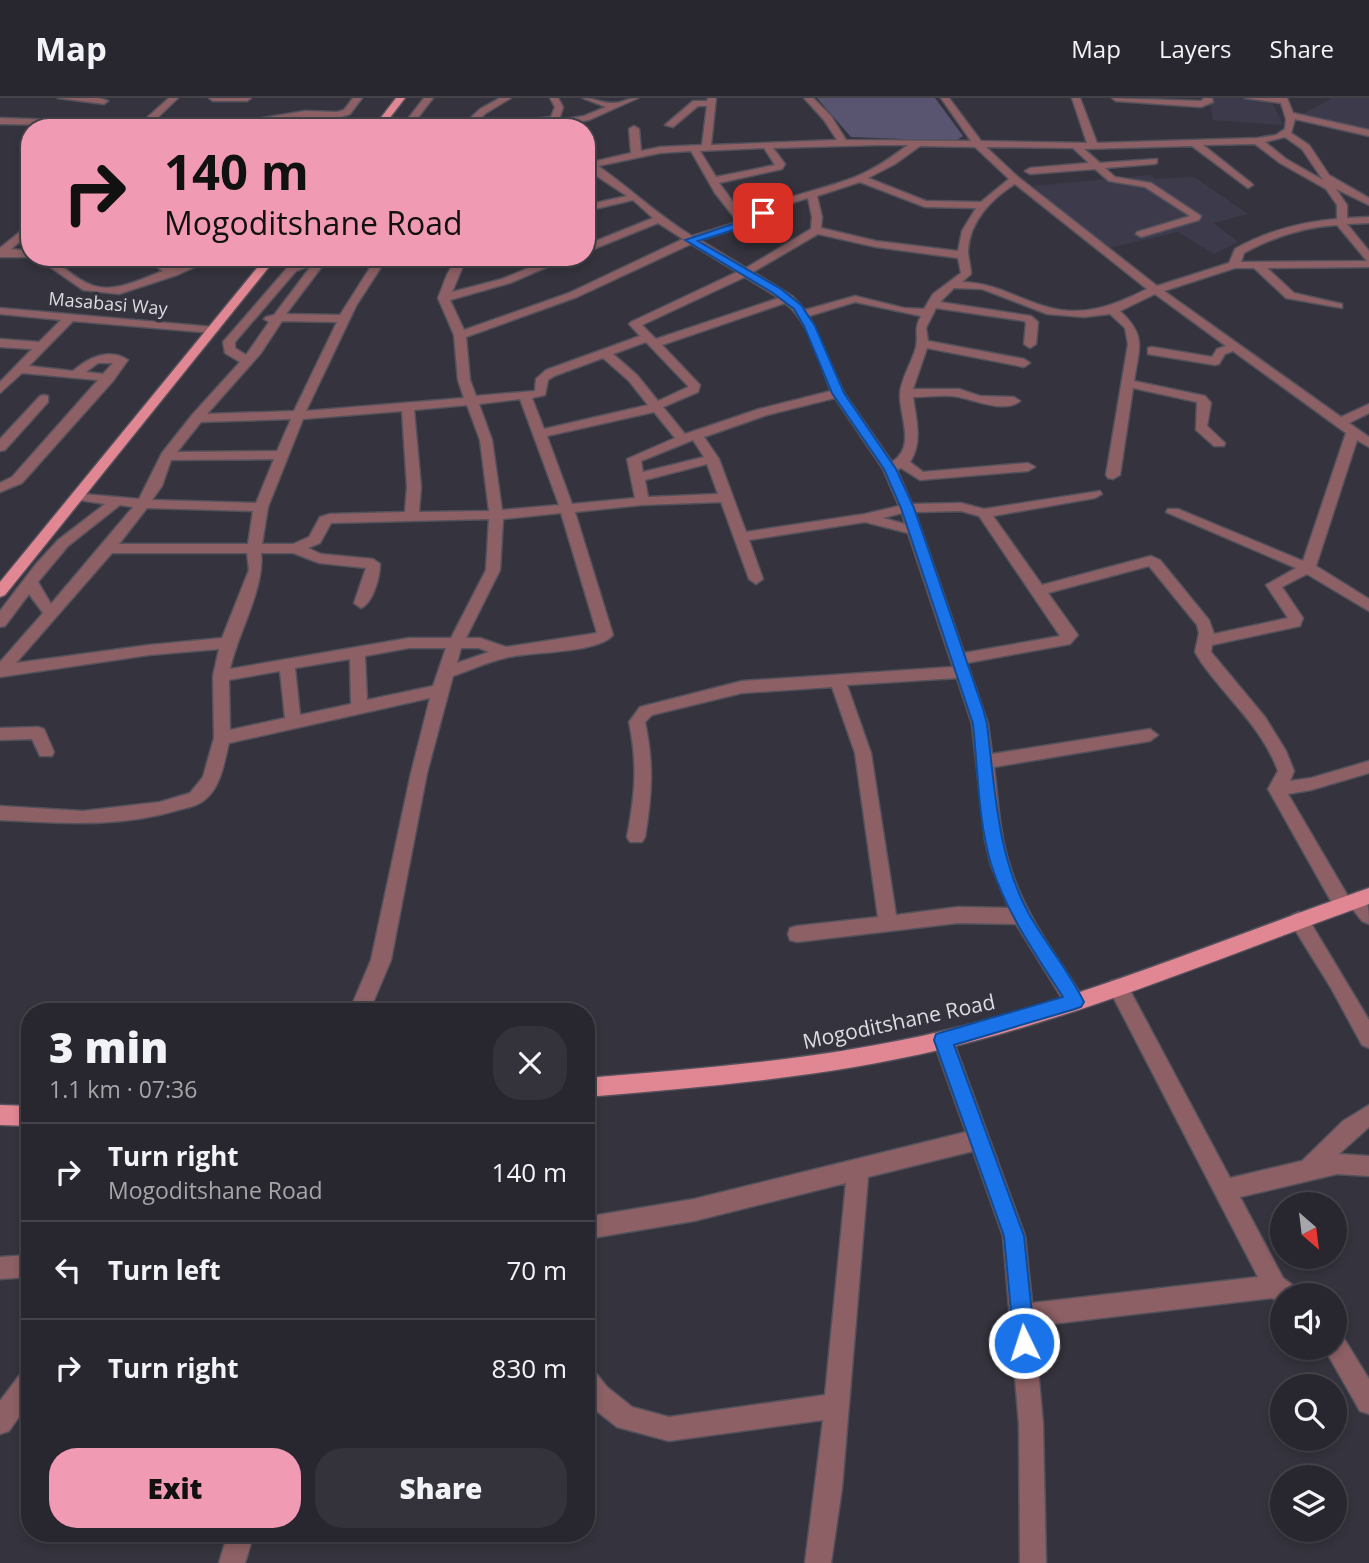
<!DOCTYPE html>
<meta charset="utf-8">
<style>
:root{--surface:#28262e;--page:#34323a;--text:#f1f3f6;--muted:#a5a5aa;--line:#44434a;--accent:#f19ab3}
body{margin:0;font-family:"Open Sans",sans-serif;background:var(--page);color:var(--text);height:100vh;display:flex;flex-direction:column;font-size:26px;white-space:nowrap}
*{box-sizing:border-box;margin:0}
p{font-size:23px;color:var(--muted)}
.icon{flex:none;width:38px;height:38px;fill:none;stroke:currentColor;stroke-width:2;stroke-linecap:round;stroke-linejoin:round}
.map{position:relative;flex:1;overflow:hidden}
.panel{position:absolute;left:21px;top:905px;width:574px;height:539px;display:flex;flex-direction:column;background:var(--surface);border-radius:28px;box-shadow:0 4px 10px #0003,0 0 0 2px var(--line)}
.panel>*{flex:none}
.top-card{position:absolute;left:21px;top:21px;width:574px;height:147px;border-radius:28px;box-shadow:0 4px 10px #0003,0 0 0 2px var(--line);background:#f19ab3;color:#111;overflow:hidden}
.needle{width:46px;rotate:152deg}
.controls{position:absolute;left:1270px;top:1094px;display:grid;gap:14px}
.controls a{display:grid;place-items:center;width:77px;height:77px;border-radius:50%;background:var(--surface);box-shadow:0 4px 10px #0003,0 0 0 2px var(--line);font-size:35px}
.pin{position:absolute;display:grid;place-items:center;width:60px;height:60px;color:#fff;margin:-30px;border-radius:14px;box-shadow:0 4px 10px #0006}
.me{position:absolute;width:77px;margin:-38px;rotate:356deg;stroke-linejoin:round;filter:drop-shadow(0 0 5px #0008)}
.turn{display:flex;align-items:center;gap:24px;height:147px;padding:0 28px;font-size:32px}
.turn .icon{width:91px;height:91px;stroke-width:2.5}
.turn b{display:block;font-size:49px;line-height:60px}
.round{display:grid;place-items:center;flex:none;width:74px;height:74px;border-radius:28px;background:var(--page)}
.headline{display:flex;align-items:center;justify-content:space-between;height:119px;padding:0 28px}
h1{font-size:42px;font-weight:800;line-height:52px}
.action{display:flex;gap:14px;margin-top:auto;padding:14px 28px}
.action a{flex:1;height:80px;border-radius:28px;background:var(--accent);color:#111;font-size:28px;font-weight:800;line-height:80px;text-align:center}
.action a+a{background:var(--page);color:var(--text)}
ul{padding:0;list-style:none}
li{display:flex;align-items:center;gap:21px;height:98px;padding:0 28px;border-top:2px solid var(--line)}
li div{flex:1}
li b{display:block;font-size:26px}
li em{font-style:normal}
header{display:flex;align-items:center;gap:42px;box-sizing:border-box;height:98px;padding:0 35px;background:var(--surface);border-bottom:2px solid var(--line)}
header strong{font-size:33px}
nav{display:flex;gap:38px;margin-inline-start:auto;font-size:24px}
.map>svg:first-child{display:block}
.built{fill:#3d3b4b}
.green{fill:#595570}
.lines{fill:none;stroke-linecap:round;stroke-linejoin:round}
.minor-casing{stroke:#53515b;stroke-width:3}
.major-casing{stroke:#53515b;stroke-width:3}
.minor{fill:#8c6064;fill-rule:evenodd}
.major{fill:#e18793;fill-rule:evenodd}
.route{fill:#1a73e8;stroke:#114b97;stroke-width:2}
.labels{text-anchor:middle;stroke-width:7;stroke-linejoin:round;paint-order:stroke}
.far-street-label{font-size:18px;fill:#dddce2;stroke:#35333d}
.street-label{font-size:21px;fill:#dddce2;stroke:#35333d}
</style>
<header>
<strong>Map</strong>
<nav><a>Map</a><a>Layers</a><a>Share</a></nav>
</header>
<div class="map">
<svg width="1369" height="1465" viewBox="0 0 1369 1465">
<rect width="100%" height="100%" fill="#35333d"/>
<!-- built -->
<path class="built" d="M1210,0H1270L1283,27L1213,22Z
M1328,0H1369V32L1302,16L1331,1Z
M1150,77L1154,81L1194,79L1248,116L1213,125L1238,144L1214,156L1178,134L1109,150L1033,88Z"/>
<!-- green -->
<path class="green" d="M817,0H935L963,38L956,43L851,39Z"/>
<g class="lines">
<!-- minor casing -->
<g class="minor-casing">
<path id="minor" d="M58,0H99L108,3L104,6Z
M169,0H178L155,22L228,26L305,13L337,14L344,12L353,0H362L350,16L338,20L305,19L240,30L0,26V20L141,25Z
M209,0H251L247,3H213Z
M424,0H433L410,30H401Z
M500,0H511L486,15L473,27L551,19L555,9L550,0H558L563,9L559,22L584,18L606,9L583,0C593,0 604,6 614,5C622,5 628,0 638,0L589,22L562,27L564,30H555L551,24L545,23L492,30H460L480,11Z
M708,0H716L711,47L837,42L824,22L804,0H813L831,18L846,42L971,43L941,0H949L981,43L1087,45L1072,0H1080L1097,45L1257,40L1276,37L1285,31L1286,21L1281,5L1245,0H1287L1293,15L1369,32V38L1295,21L1291,35L1309,47L1329,77L1369,100V107L1336,91L1347,107V120L1369,119V125L1347,126L1369,153V169L1267,170L1294,195L1342,206V210L1286,200L1254,170H1235L1164,193L1341,319L1369,306V315L1349,325L1369,339V349L1357,342L1316,468L1369,501V513L1307,476L1282,489L1303,520L1300,528L1212,547L1211,554L1265,619L1286,653L1294,673L1290,683L1311,680L1369,663V675L1311,692L1288,696L1349,800L1357,794C1369,800 1369,812 1369,826L1362,823L1351,809L1343,815L1336,812L1268,691L1278,673C1262,629 1227,601 1201,564L1195,554L1199,535L1197,527L1149,468L1048,495L1078,537L1070,546L967,565L988,626L992,656L1150,631L1158,637L1150,643L994,669C998,701 999,734 1009,765C1023,814 1055,856 1082,898L1085,904L1082,910L1075,913L1068,910L1016,826L958,825L797,844L790,842L788,836L790,830L797,828L878,819L855,655L832,589L742,595L652,617L645,624C654,667 652,696 645,739L642,744H630L627,739C635,696 638,667 629,624L640,609L742,583L953,569L908,435L865,424L749,442L763,481L756,486L749,481L721,404L642,407L575,414L613,537C597,556 531,553 505,560C488,564 470,572 453,578L427,675L391,862L369,914H349L371,862L411,675L430,600L229,645C224,664 221,691 203,703C197,708 186,710 178,712C120,730 60,725 0,722V708L83,713L160,704L190,695L203,679L214,640L213,578L219,551L149,557L0,579V564L43,515L29,496L5,528L0,529V513L36,466L58,442L105,406L72,401V395L139,401L162,355L192,317L240,264L225,255L223,244L288,169L313,159H329L286,216L340,217L375,162L391,159L383,166L356,208L306,313L464,300L458,282L454,237L438,200C448,177 448,159 476,159L463,168L452,194L502,181L555,159H570L510,185L450,202L464,232L569,195L683,141L658,125L586,154V147L653,120L633,102L586,113V107L627,98L586,71V61L592,64L631,55L629,31L634,28L639,31L641,53L660,49L702,47L707,8H698L673,29L665,27L693,3H707ZM1285,39L1302,51L1323,82L1286,61L1265,44ZM1255,46L1280,65L1326,91L1337,107V121C1301,124 1267,133 1235,151L1229,165L1157,188L1018,79L986,49L1073,50L1089,65L1030,70L1025,73L1030,76L1095,71L1109,83L1145,89L1190,118L1137,134L1136,136L1141,139L1199,122L1201,118L1151,85L1115,79L1105,70L1154,66L1157,65V61L1100,65L1084,51L1192,48L1248,90L1253,87L1251,85L1203,47ZM878,47H908C889,61 869,75 847,82C811,95 778,99 745,120L719,85L782,71L785,66L773,50ZM920,48L975,49L1009,81L981,104L926,103L868,80L895,66ZM764,50L775,67L716,79L700,53ZM691,53L715,95L738,124L692,138C659,118 631,91 598,68L660,55ZM860,84L925,109L976,110L962,133L958,153L876,143L821,130L822,119L817,98ZM1015,86L1147,191C1115,207 1083,220 1047,209C1016,200 995,185 962,184L971,176C971,168 968,161 968,153C969,124 992,100 1015,86ZM808,100L812,119L811,131L746,170L700,142L748,127L775,110ZM1337,127L1367,163L1241,164L1244,155C1273,139 1304,129 1337,127ZM818,136L876,149L958,160L961,175L933,196L924,211L904,210L855,198L805,212L792,198L753,174ZM691,146L737,174L631,224L629,226L640,238L546,272L536,281L535,293L476,298L470,282L466,239L577,199ZM312,167L274,217L266,219L264,221L269,224L246,257L235,250V244L296,173ZM745,179L779,200L656,241L642,227ZM954,190L982,191L1047,216L1084,219L1110,216L1125,230L1128,246L1106,377L1108,380L1113,381L1120,377L1133,290L1197,304L1196,332L1214,348H1224L1225,345L1207,328L1211,305L1205,298L1134,283C1139,249 1147,238 1120,213L1155,196L1226,248L1217,251L1212,259L1152,249L1148,250V256L1215,267L1219,266L1225,256L1233,253L1346,335L1303,463L1178,411H1168L1166,414L1296,470L1266,487L1288,520L1214,536L1209,522L1160,462L1151,458L1042,487L993,418L1095,400L1102,396L1100,393L984,411L961,405L912,406L897,372L901,370L920,382L1028,373L1035,369L1028,365L923,374L910,364C923,344 916,321 913,299C927,299 945,296 959,299C976,303 1005,315 1020,303L1014,299L980,298L959,291H913L927,250L1024,269L1030,265L1024,261L928,243L926,230L936,210L1024,223L1026,225L1024,246L1030,250L1036,246L1038,224L1031,218L940,204ZM855,204L921,218C913,233 919,236 916,249C912,265 900,282 900,297C900,320 916,349 892,364L844,295L809,218ZM785,205C810,224 819,265 831,293L759,311L685,336L663,309L698,294L700,287L662,247ZM282,223L337,224L294,313L207,316L261,255ZM646,244L688,288V289L658,303L637,277L613,256ZM603,260L629,283L648,307L544,331L532,300L545,297L548,282L554,278ZM835,300L883,371L899,408L865,416L746,434L719,361L704,339L767,317ZM520,301L559,407L502,412L492,342L479,306ZM467,307L480,342L489,413L419,414L421,389L414,312ZM402,313L407,389L405,414L330,416L320,419L309,439L293,446H262L268,409L303,321ZM654,314L675,340L627,361L635,400L572,406L547,338ZM291,321L277,353L177,354L201,324ZM693,342L704,359L643,374L641,363ZM274,361L256,405L152,402L162,388L171,362ZM707,366L718,396L648,399L645,382ZM120,407L133,409L51,506L38,484L68,448ZM147,410L253,413L248,446H119ZM961,413L979,418L1060,538L964,555L915,414ZM561,415L597,535L506,549L480,540H466L500,472L503,421ZM902,415L905,426L883,420ZM489,421L486,472L451,540H409L230,571C238,534 265,490 261,455H293L319,465L366,470L354,505L361,510C373,505 380,479 380,466L373,461L321,456L308,450L320,445L331,425ZM112,455H247L249,472L222,540L149,547L16,565ZM409,550H446L433,588L367,602L365,558ZM461,550H479L489,554L457,565ZM350,561L351,606L300,617L295,570ZM280,573L285,620L230,632L229,582ZM957,580L972,626L985,742L991,767L1009,810L958,809L896,817L871,655L847,587Z
M1112,0L1201,3L1204,0H1212L1213,4L1201,9L1116,3Z
M30,126V135L11,151L30,153V159H0V150Z
M36,159C58,159 69,178 89,186C113,197 140,181 163,173L143,159H156L172,170L201,159H217L177,177L119,196L83,192Z
M0,210L213,229L219,232L213,235L73,223L29,268L73,273C88,260 109,249 128,262L113,283L22,385L0,394V385L12,379L98,282L22,275L0,295V284L32,251L0,249V241L39,244L61,222L0,216ZM98,265H113L103,276L86,274Z
M44,297L48,298V304L5,352L0,353V341L40,298Z
M38,629L44,631L54,654L52,658H40L32,641L0,642V630Z
M1299,814L1306,817L1369,922V950L1362,947L1331,890L1292,827L1290,822L1292,817Z
M1118,881L1125,883L1230,1080L1302,1063L1343,1023L1369,1007V1029L1339,1056L1369,1058V1078L1337,1076L1240,1099L1283,1180L1295,1189L1299,1197H1283V1207L1272,1200L1034,1228L1043,1326L1046,1465H1020L1019,1326L1003,1138L973,1053L868,1079L842,1390L831,1465H805L823,1322L669,1343L617,1329L589,1307L586,1303V1271L595,1274L607,1289L632,1309L669,1319L825,1297L846,1085L694,1123L586,1141V1119L694,1101L966,1034L933,942L936,936L943,933L950,936L953,942L1025,1138L1032,1205L1258,1179L1108,889L1111,883Z
M30,1157V1179L0,1181V1159Z
M1335,1235L1343,1239L1369,1281V1316L1360,1313L1327,1255L1324,1250H1335Z
M30,1270V1303L9,1333L0,1336V1303L22,1274Z
M228,1435H254L245,1465H219Z"/>
</g>
<!-- major casing -->
<g class="major-casing">
<path id="major" d="M396,0H405L382,30H373Z
M266,159H277L5,497L0,499V484Z
M1369,790V806C1228,856 1089,916 943,951C826,979 706,989 586,999V980C706,970 826,961 943,933C1089,899 1227,839 1369,790Z
M0,1007L30,1008V1028L0,1027Z"/>
</g>
<!-- minor -->
<use href="#minor" class="minor"/>
<!-- major -->
<use href="#major" class="major"/>
</g>
<!-- route -->
<path class="route" d="M763,112L767,115L766,117L743,129L698,143L781,191L801,207L815,228L844,295L896,371L914,410L983,611L987,626C995,691 997,758 1029,816C1046,846 1069,873 1084,904L1081,909L1075,911L954,947L1024,1138L1035,1245L1032,1253L1024,1256L1017,1253L1014,1245L1004,1138L934,942L936,936L943,934L1063,899C1036,857 1006,814 991,766C978,722 978,672 973,626L901,410L884,371L832,295L804,228L794,211L773,195L685,142L736,125Z"/>
<g class="labels">
<!-- far-street labels -->
<g class="far-street-label">
<text transform="translate(108 206) rotate(5)" y="6">Masabasi Way</text>
</g>
<!-- street labels -->
<g class="street-label">
<text transform="translate(899 924) rotate(-12)" y="7">Mogoditshane Road</text>
</g>
</g>
</svg>
<div class="controls">
<a><svg class="needle" viewBox="-14 -14 28 28"><path d="M0-13l5 13h-10z" fill="#e53935"/><path d="M0 13l5-13h-10z" fill="#a5a5aa"/></svg></a>
<a><svg class="icon" aria-label="sound" viewBox="0 0 24 24"><path d="M4 9h4l5-4v14l-5-4H4zM17 9q2 3 0 6"/></svg></a>
<a><svg class="icon" aria-label="search" viewBox="0 0 24 24"><circle cx="10" cy="10" r="6"/><path d="M15 15l6 6"/></svg></a>
<a><svg class="icon" aria-label="layers" viewBox="0 0 24 24"><path d="M12 4l9 5-9 5-9-5zM3 14l9 5 9-5"/></svg></a>
</div>
<div class="pin" style="left:763px;top:115px;background:#d93025"><svg class="icon" aria-label="arrive" viewBox="0 0 24 24"><path d="M6 21V4h12l-3 4 3 4H6"/></svg></div>
<svg class="me" style="left:1024px;top:1245px" viewBox="-20 -20 40 40"><circle r="17" fill="#1a73e8" stroke="#fff" stroke-width="3"/><path d="M0-11L8 9 0 5-8 9z" fill="#fff"/></svg>
<div class="top-card">
<div class="turn"><svg class="icon" aria-label="right" viewBox="0 0 24 24"><path d="M7 20v-9h11M14 6l5 5-5 5"/></svg><div><b>140 m</b>Mogoditshane Road</div></div>
</div>
<section class="panel">
<div class="headline"><div><h1>3 min</h1><p>1.1 km · 07:36</p></div><a class="round"><svg class="icon" aria-label="close" viewBox="0 0 24 24"><path d="M6 6l12 12M18 6L6 18"/></svg></a></div>
<ul>
<li><svg class="icon" aria-label="right" viewBox="0 0 24 24"><path d="M7 20v-9h11M14 6l5 5-5 5"/></svg><div><b>Turn right</b><p>Mogoditshane Road</p></div><em>140 m</em></li>
<li><svg class="icon" aria-label="left" viewBox="0 0 24 24"><path d="M17 20v-9H6M10 6l-5 5 5 5"/></svg><div><b>Turn left</b></div><em>70 m</em></li>
<li><svg class="icon" aria-label="right" viewBox="0 0 24 24"><path d="M7 20v-9h11M14 6l5 5-5 5"/></svg><div><b>Turn right</b></div><em>830 m</em></li>
</ul>
<div class="action"><a>Exit</a><a>Share</a></div>
</section>
</div>
